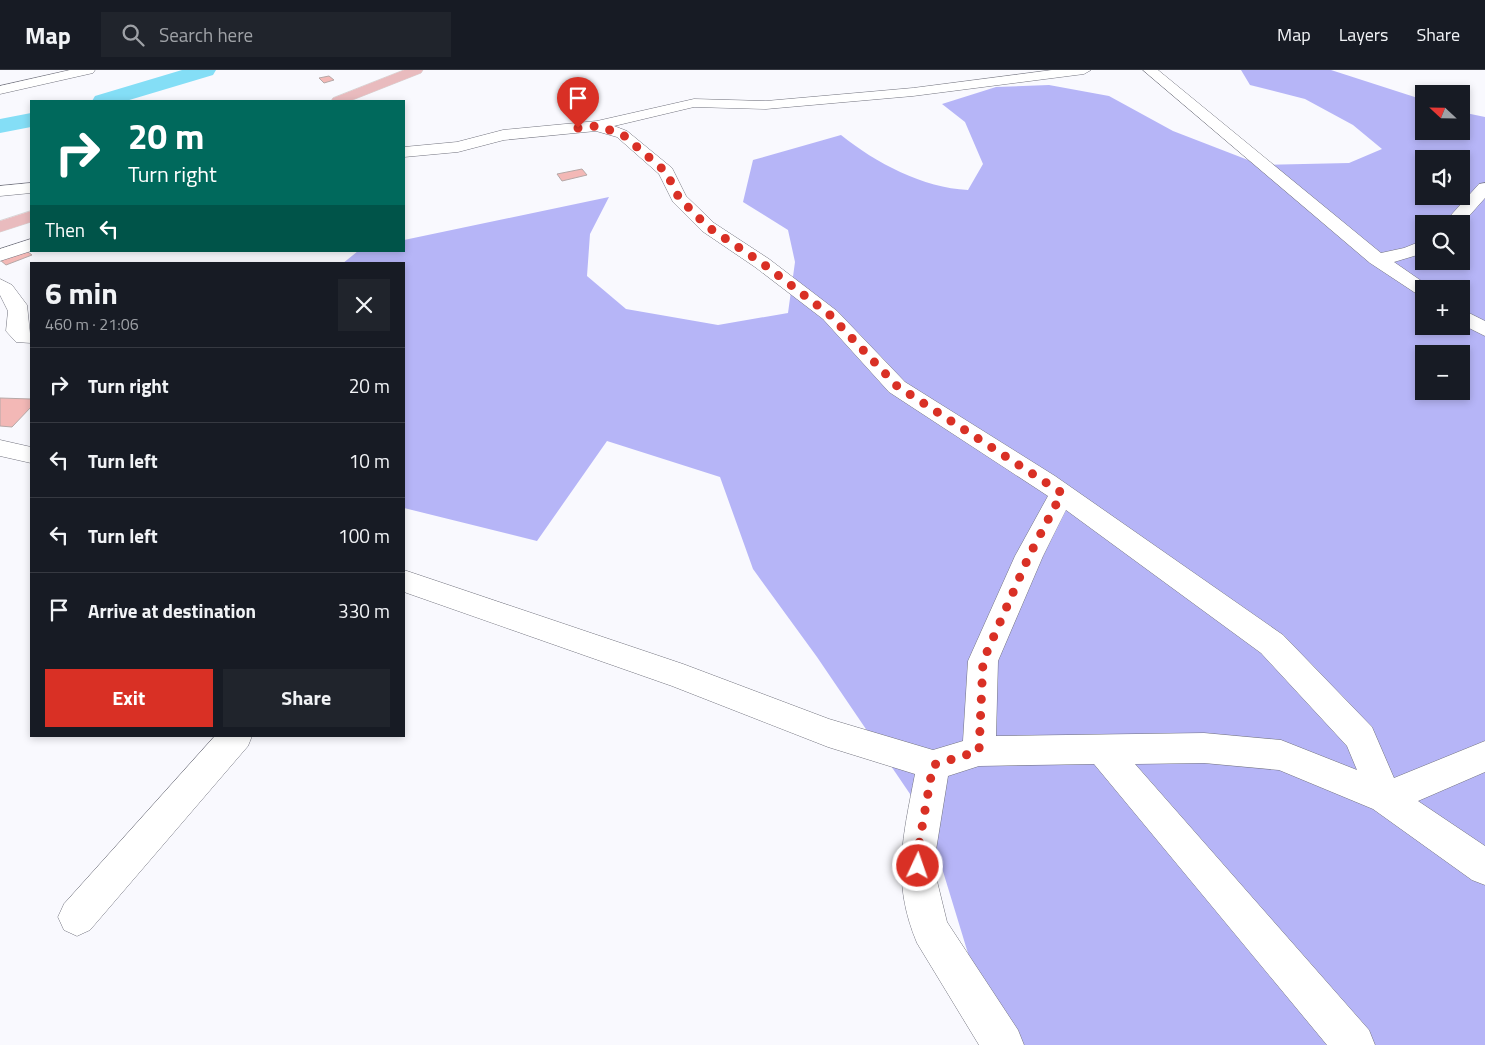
<!DOCTYPE html>
<meta charset="utf-8">
<style>
:root{--surface:#171b24;--page:#20242c;--text:#f1f3f6;--muted:#9ea1a6;--line:#363941;--accent:#d93025}
body{margin:0;font-family:"Titillium Web",sans-serif;background:var(--page);color:var(--text);height:100vh;display:flex;flex-direction:column;font-size:19px;white-space:nowrap}
*{box-sizing:border-box;margin:0}
p{font-size:16px;color:var(--muted)}
.icon{flex:none;width:28px;height:28px;fill:none;stroke:currentColor;stroke-width:2;stroke-linecap:round;stroke-linejoin:round}
.map{position:relative;flex:1;overflow:hidden}
.drawer{position:absolute;left:30px;top:192px;width:375px;height:475px;display:flex;flex-direction:column;background:var(--surface);border-radius:0px;box-shadow:0 2px 8px #0003}
.drawer>*{flex:none}
.guide{position:absolute;left:30px;top:30px;width:375px;height:152px;border-radius:0px;box-shadow:0 2px 8px #0003;background:#00695c;color:#fff;overflow:hidden}
.needle{width:32px;rotate:292deg}
.controls{position:absolute;left:1415px;top:15px;display:grid;gap:10px}
.controls a{display:grid;place-items:center;width:55px;height:55px;border-radius:0px;background:var(--surface);box-shadow:0 2px 8px #0003;font-size:25px}
.pin{position:absolute;display:grid;place-items:center;width:42px;height:42px;color:#fff;margin:-51px -21px;border-radius:50% 50% 50% 0;rotate:-45deg;box-shadow:0 0 5px #0007}
.pin .icon{rotate:45deg}
.me{position:absolute;width:55px;margin:-28px;rotate:3deg;stroke-linejoin:round;filter:drop-shadow(0 0 4px #0008)}
.turn{display:flex;align-items:center;gap:18px;height:105px;padding:0 15px;font-size:22px}
.turn .icon{width:65px;height:65px;stroke-width:2.5}
.turn b{display:block;font-size:35px;line-height:42px}
.then{display:flex;align-items:center;height:48px;padding:0 15px;background:#0003;gap:10px;font-size:19px}
.round{display:grid;place-items:center;flex:none;width:52px;height:52px;border-radius:0px;background:var(--page)}
.overview{display:flex;align-items:center;justify-content:space-between;height:85px;padding:0 15px}
h1{font-size:30px;font-weight:700;line-height:38px}
.primary-button{display:flex;gap:10px;margin-top:auto;padding:10px 15px}
.primary-button a{flex:1;height:58px;border-radius:0px;background:var(--accent);color:#fff;font-size:20px;font-weight:700;line-height:58px;text-align:center}
.primary-button a+a{background:var(--page);color:var(--text)}
ul{padding:0;list-style:none}
li{display:flex;align-items:center;gap:15px;height:75px;padding:0 15px;border-top:1px solid var(--line)}
li div{flex:1}
li b{display:block;font-size:19px}
li em{font-style:normal}
header{display:flex;align-items:center;gap:30px;box-sizing:border-box;height:70px;padding:0 25px;background:var(--surface);border-bottom:1px solid var(--line)}
header strong{font-size:24px}
nav{display:flex;gap:28px;margin-inline-start:auto;font-size:18px}
.search{width:350px;height:45px;background:var(--page);display:flex;align-items:center;gap:12px;box-sizing:border-box;padding:0 18px;border-radius:0px;color:var(--muted);font-size:19px}
.map>svg:first-child{display:block}
.forest{fill:#b6b5f7;fill-rule:evenodd}
.lines{fill:none;stroke-linecap:round;stroke-linejoin:round}
.river{fill:#84def6;fill-rule:evenodd}
.building{fill:#f3b8b6;stroke:#b6a8a7}
.minor-casing{stroke:#72737e;stroke-width:1}
.major-casing{stroke:#d7d7d7;stroke-width:1}
.minor{fill:#fff;fill-rule:evenodd}
.major{fill:#e9bbbe;fill-rule:evenodd}
.route{stroke:#d93025;stroke-width:9;stroke-dasharray:0 16.2}
</style>
<header>
<strong>Map</strong>
<div class="search"><svg class="icon" aria-label="search" viewBox="0 0 24 24"><circle cx="10" cy="10" r="6"/><path d="M15 15l6 6"/></svg>Search here</div>
<nav><a>Map</a><a>Layers</a><a>Share</a></nav>
</header>
<div class="map">
<svg width="1485" height="975" viewBox="0 0 1485 975">
<rect width="100%" height="100%" fill="#f9f9fe"/>
<!-- forest -->
<path class="forest" d="M1241,0H1331L1424,30V61H1461V42L1485,47V975H996L927,749L817,587L753,499L720,407L607,371L537,471L404,438V194H342L358,181H404V170L609,127L590,164L587,206L626,239L718,255L788,243L795,192L788,160L743,132L753,90L841,65C876,93 923,118 968,120L983,94L965,52L942,34L996,17L1049,15L1109,26L1173,61L1261,95L1349,93L1382,79L1353,55L1305,29L1250,15ZM1424,89H1461V126H1424ZM1424,154H1461V191H1424ZM1424,219H1461V256H1424ZM1424,284H1461V321H1424Z"/>
<g class="lines">
<!-- river -->
<path class="river" d="M182,0H216L213,5L126,31H92L95,26Z
M31,43V57L0,63V49Z"/>
</g>
<!-- building -->
<path class="building" d="M329,6L334,10L324,13L319,8Z
M582,99L587,105L562,111L557,104Z
M24,179L32,185L6,195L0,190V188Z
M0,328L31,329V337L12,357L0,356Z"/>
<g class="lines">
<!-- minor casing -->
<g class="minor-casing">
<path id="minor" d="M70,0H95L93,3L0,24V16Z
M1052,0H1091L1084,4L913,26L766,39L694,37L614,56L627,61L672,98L686,126L714,153L769,189L837,241L905,312L1055,406L1283,565L1372,657L1394,708L1485,671V702L1418,731L1485,776V815L1472,810L1373,739L1279,700L1204,693L1135,694L1369,960L1375,975H1327L1094,694L979,696L948,706L936,780L937,811L947,852L1018,960L1024,975H979L917,873C891,811 903,767 915,704L828,677L672,616L404,522V500L683,594L829,649L933,680L963,671L968,591L1015,486L1048,426L889,322L823,249L755,197L702,161L673,132L659,104L617,67L596,61L504,70L458,82L404,87V77L457,72L503,60L597,51L694,29L766,31L913,18ZM1066,440L1261,583L1347,676L1357,700L1281,670L1204,663L996,666L998,591L1043,486Z
M1143,0H1158L1381,183L1404,178L1424,170V183L1394,192L1433,219H1424V226L1417,224L1370,193Z
M31,113V123L0,126V116Z
M1485,113V128L1461,155L1443,154L1479,114Z
M31,169V181L0,191V179Z
M0,209L12,215L27,235L31,273L16,272L6,261L8,241L0,225Z
M1461,239L1485,251V266L1461,254Z
M0,370L31,377V393L0,386Z
M215,666H252L248,676L90,860L77,866L64,860L58,847L64,834Z"/>
</g>
<!-- major casing -->
<g class="major-casing">
<path id="major" d="M404,0H423L421,3L350,31H331L333,28Z
M31,141V152L0,162V151Z"/>
</g>
<!-- minor -->
<use href="#minor" class="minor"/>
<!-- major -->
<use href="#major" class="major"/>
</g>
<g class="lines">
<!-- route -->
<path class="route" d="M578,58L597,56L622,64L666,102L679,128L708,157L762,193L830,245L897,316L1062,423L1029,486L983,591L979,681L933,695L918,780V796"/>
</g>
</svg>
<div class="controls">
<a><svg class="needle" viewBox="-14 -14 28 28"><path d="M0-13l5 13h-10z" fill="#e53935"/><path d="M0 13l5-13h-10z" fill="#9ea1a6"/></svg></a>
<a><svg class="icon" aria-label="sound" viewBox="0 0 24 24"><path d="M4 9h4l5-4v14l-5-4H4zM17 9q2 3 0 6"/></svg></a>
<a><svg class="icon" aria-label="search" viewBox="0 0 24 24"><circle cx="10" cy="10" r="6"/><path d="M15 15l6 6"/></svg></a>
<a>+</a>
<a>−</a>
</div>
<div class="pin" style="left:578px;top:58px;background:#d93025"><svg class="icon" aria-label="arrive" viewBox="0 0 24 24"><path d="M6 21V4h12l-3 4 3 4H6"/></svg></div>
<svg class="me" style="left:918px;top:796px" viewBox="-20 -20 40 40"><circle r="17" fill="#d93025" stroke="#fff" stroke-width="3"/><path d="M0-11L8 9 0 5-8 9z" fill="#fff"/></svg>
<div class="guide">
<div class="turn"><svg class="icon" aria-label="right" viewBox="0 0 24 24"><path d="M7 20v-9h11M14 6l5 5-5 5"/></svg><div><b>20 m</b>Turn right</div></div>
<div class="then">Then<svg class="icon" aria-label="left" viewBox="0 0 24 24"><path d="M17 20v-9H6M10 6l-5 5 5 5"/></svg></div>
</div>
<section class="drawer">
<div class="overview"><div><h1>6 min</h1><p>460 m · 21:06</p></div><a class="round"><svg class="icon" aria-label="close" viewBox="0 0 24 24"><path d="M6 6l12 12M18 6L6 18"/></svg></a></div>
<ul>
<li><svg class="icon" aria-label="right" viewBox="0 0 24 24"><path d="M7 20v-9h11M14 6l5 5-5 5"/></svg><div><b>Turn right</b></div><em>20 m</em></li>
<li><svg class="icon" aria-label="left" viewBox="0 0 24 24"><path d="M17 20v-9H6M10 6l-5 5 5 5"/></svg><div><b>Turn left</b></div><em>10 m</em></li>
<li><svg class="icon" aria-label="left" viewBox="0 0 24 24"><path d="M17 20v-9H6M10 6l-5 5 5 5"/></svg><div><b>Turn left</b></div><em>100 m</em></li>
<li><svg class="icon" aria-label="arrive" viewBox="0 0 24 24"><path d="M6 21V4h12l-3 4 3 4H6"/></svg><div><b>Arrive at destination</b></div><em>330 m</em></li>
</ul>
<div class="primary-button"><a>Exit</a><a>Share</a></div>
</section>
</div>
